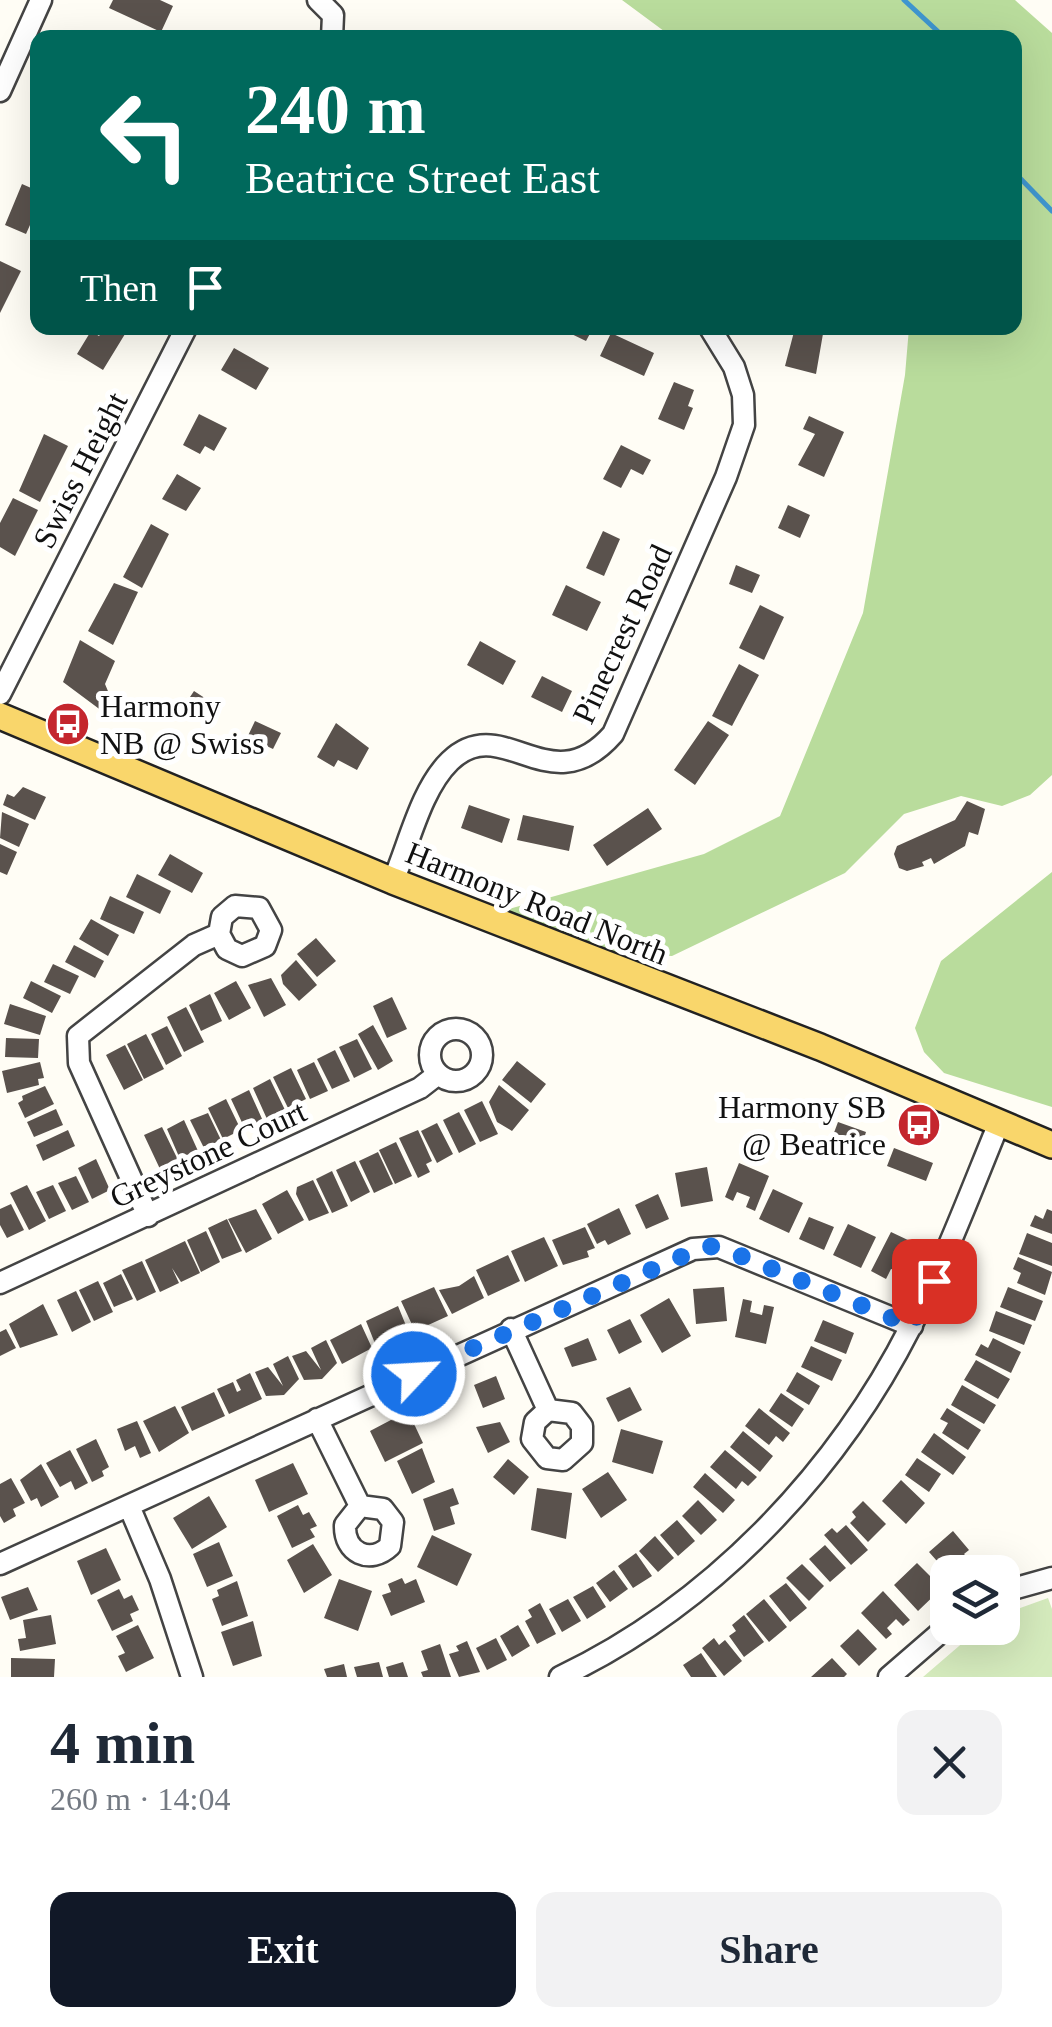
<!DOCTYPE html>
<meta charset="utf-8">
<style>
:root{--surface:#fff;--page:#f2f2f3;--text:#1f2937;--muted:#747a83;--accent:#111827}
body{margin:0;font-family:"Times New Roman",serif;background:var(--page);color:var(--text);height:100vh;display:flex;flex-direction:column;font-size:38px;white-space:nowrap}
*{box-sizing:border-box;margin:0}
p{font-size:32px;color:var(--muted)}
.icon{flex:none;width:55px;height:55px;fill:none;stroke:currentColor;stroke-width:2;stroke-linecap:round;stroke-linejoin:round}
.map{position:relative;height:1677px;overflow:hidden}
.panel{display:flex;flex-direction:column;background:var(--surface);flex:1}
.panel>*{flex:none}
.hud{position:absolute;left:30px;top:30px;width:992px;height:305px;border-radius:20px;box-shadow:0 10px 40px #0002;background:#00695c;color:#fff;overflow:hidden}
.buttons{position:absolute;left:930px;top:1555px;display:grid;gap:20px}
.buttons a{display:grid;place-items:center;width:90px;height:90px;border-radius:20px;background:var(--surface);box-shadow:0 10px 40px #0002;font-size:50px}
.pin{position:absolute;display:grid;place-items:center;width:85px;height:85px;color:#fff;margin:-42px;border-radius:20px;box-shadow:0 5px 15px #0006}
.me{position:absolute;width:110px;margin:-55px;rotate:65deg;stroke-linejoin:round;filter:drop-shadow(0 0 8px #0008)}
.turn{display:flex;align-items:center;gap:35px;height:210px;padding:0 50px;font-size:45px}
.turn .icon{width:130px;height:130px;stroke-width:2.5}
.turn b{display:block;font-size:70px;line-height:85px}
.then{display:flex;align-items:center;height:95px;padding:0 50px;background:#0003;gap:20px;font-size:38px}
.round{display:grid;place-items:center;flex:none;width:105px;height:105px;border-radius:20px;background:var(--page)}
.overview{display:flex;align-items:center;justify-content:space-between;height:170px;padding:0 50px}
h1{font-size:60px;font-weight:800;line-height:75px}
.primary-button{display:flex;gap:20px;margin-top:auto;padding:20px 50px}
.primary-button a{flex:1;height:115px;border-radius:20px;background:var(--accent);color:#fff;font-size:40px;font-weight:800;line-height:115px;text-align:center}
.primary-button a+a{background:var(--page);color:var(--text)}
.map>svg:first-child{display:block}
.green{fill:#d5ebbd}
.forest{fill:#b9dc9c}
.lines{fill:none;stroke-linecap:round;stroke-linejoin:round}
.stream{stroke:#3f96cf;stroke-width:5}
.building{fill:#5a524d}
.minor-casing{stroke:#444;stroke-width:25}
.major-casing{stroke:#222;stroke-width:30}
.minor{stroke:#fff;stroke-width:20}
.major{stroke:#f9d66b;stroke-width:25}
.route{stroke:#1a73e8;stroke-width:18;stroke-dasharray:0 32.4}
.labels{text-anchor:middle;stroke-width:10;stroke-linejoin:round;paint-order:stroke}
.street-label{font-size:32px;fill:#111;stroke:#fff}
.poi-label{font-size:32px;fill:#111;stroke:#fff;text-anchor:start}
</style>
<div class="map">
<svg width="1052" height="1677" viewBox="0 0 1052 1677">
<rect width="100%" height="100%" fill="#fffdf5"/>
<!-- green -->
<path class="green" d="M1048,1598L1052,1609V1677H923L980,1628H1002L1003,1614Z"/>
<!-- forest -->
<path class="forest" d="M622,0H1015L1052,33V775L1030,795L1002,806L961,796L904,814L845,873L672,956L552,951L502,911L704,854L780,816L863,613L905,375L909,328H1015V38L672,37Z
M1052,872V1107L944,1073L924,1052L915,1028L941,961Z"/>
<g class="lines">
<!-- stream -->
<path class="stream" d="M904,0L945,38
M1015,173L1052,211"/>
</g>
<!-- building -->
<path class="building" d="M113,0H160L173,6L161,32L109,8Z
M22,184L38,191V207L26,234L5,225Z
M0,261L21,271L0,313Z
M105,328L125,334L103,370L77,354L91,331L99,336Z
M559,328H593L586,341Z
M795,328H824L816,374L785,366Z
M611,333L654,353L644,376L600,356Z
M234,348L269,368L256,390L221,370Z
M674,382L694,390L688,406L693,408L684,430L658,419Z
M199,414L227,428L214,451L205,446L200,454L183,445Z
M809,416L844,432L824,477L798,465L815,434L803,429Z
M44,434L68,446L40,502L19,491Z
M621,445L651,460L643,475L631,469L621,488L603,479Z
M177,474L201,488L186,511L162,499Z
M13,498L38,510L15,556L0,547V523Z
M788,505L810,515L800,538L778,528Z
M151,524L169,534L142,588L123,577Z
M603,531L620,539L604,576L586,568Z
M736,565L760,575L752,593L729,584Z
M114,583L138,592L113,645L88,631Z
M566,585L601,602L587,631L552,615Z
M760,605L784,617L764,660L739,648Z
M80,640L115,661L105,684L110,696L102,711L63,682Z
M480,641L516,661L503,685L467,665Z
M739,664L759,675L732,726L712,716Z
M542,676L572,691L562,712L531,697Z
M194,691L217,706L205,724L182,709Z
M255,721L281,733L273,749L256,741L254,746L245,742Z
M708,721L729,735L695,785L674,770Z
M336,723L369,748L357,770L338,760L334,767L317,757Z
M23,787L46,797L35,820L3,805L7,794L14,797Z
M967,801L985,809L978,835L969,832L965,846L934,864L931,858L922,862L924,866L907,871L899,868L894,854L897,846L955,820Z
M469,805L510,819L502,843L461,828Z
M648,808L662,829L607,866L593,845Z
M2,812L29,824L19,847L0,838Z
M523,815L574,826L569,851L517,840Z
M0,844L17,852L7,875L0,872Z
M170,854L203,873L192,893L158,875Z
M137,874L171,891L160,914L126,897Z
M110,896L144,912L134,934L100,919Z
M91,919L119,935L108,956L79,939Z
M316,938L336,961L317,977L297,954Z
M74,945L104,961L95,978L65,962Z
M296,960L317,985L299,1001L283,984L281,975Z
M53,964L79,976L70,994L44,982Z
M271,978L286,1005L264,1017L248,985Z
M31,981L61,996L52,1013L23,998Z
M236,981L251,1008L229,1020L214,993Z
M210,994L222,1021L201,1031L189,1005Z
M392,997L407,1029L387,1038L373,1006Z
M10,1004L46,1016L40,1035L4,1024Z
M186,1007L204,1042L184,1052L167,1017Z
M373,1025L393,1061L378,1070L358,1034Z
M167,1026L182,1056L166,1065L151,1034Z
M146,1034L164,1069L144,1079L127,1044Z
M6,1038L39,1039L38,1058L5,1057Z
M357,1039L372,1069L354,1078L339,1047Z
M125,1045L143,1080L124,1090L106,1055Z
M335,1050L350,1081L332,1089L317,1059Z
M517,1061L546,1084L531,1103L502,1080Z
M40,1062L44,1078L38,1079L39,1085L7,1093L2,1071Z
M314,1062L328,1091L310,1099L297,1070Z
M291,1068L306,1099L288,1108L273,1077Z
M270,1079L285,1110L267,1119L253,1088Z
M499,1085L529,1110L512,1131L497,1122L489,1102Z
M45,1086L54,1104L25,1118L18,1103L23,1100L22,1096Z
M249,1090L263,1121L245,1129L231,1099Z
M226,1099L241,1130L223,1139L208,1108Z
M482,1101L498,1134L480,1142L464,1110Z
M56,1109L63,1125L34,1137L27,1122Z
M459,1112L476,1144L459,1153L443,1120Z
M208,1113L221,1140L204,1148L190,1120Z
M184,1120L198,1151L180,1159L167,1129Z
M838,1122L866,1132L861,1148L832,1138Z
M437,1123L453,1154L437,1163L421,1131Z
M162,1127L178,1160L160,1169L144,1135Z
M68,1130L75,1146L43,1161L36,1145Z
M418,1130L432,1161L426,1164L430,1172L418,1178L399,1138Z
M396,1142L412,1176L395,1184L379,1150Z
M894,1148L933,1163L926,1181L887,1166Z
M378,1152L393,1184L374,1193L359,1161Z
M96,1159L110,1190L92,1199L78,1168Z
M355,1161L370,1192L351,1202L336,1170Z
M739,1163L769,1176L755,1211L746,1207L750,1197L737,1192L733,1201L725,1197Z
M707,1167L713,1201L681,1207L675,1173Z
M332,1171L348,1206L332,1213L316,1179Z
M76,1176L89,1202L72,1210L58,1183Z
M313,1180L329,1213L309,1221L296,1194L297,1187Z
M27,1185L46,1221L29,1230L10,1193Z
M53,1185L66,1211L49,1219L36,1192Z
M773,1189L803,1203L789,1233L759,1219Z
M287,1190L304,1220L278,1234L262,1204Z
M658,1194L669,1219L646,1229L635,1205Z
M11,1204L24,1230L7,1238L0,1225V1209Z
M619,1208L631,1234L608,1245L605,1240L597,1244L587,1224Z
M256,1209L272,1239L246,1253L228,1219Z
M1047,1209L1052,1211V1234L1030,1226L1035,1215L1043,1219Z
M809,1217L834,1227L824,1250L799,1239Z
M227,1219L242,1251L222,1259L208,1228Z
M848,1224L876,1237L861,1268L833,1255Z
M585,1227L595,1248L587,1251L589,1257L563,1265L552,1240Z
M206,1231L220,1262L201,1272L187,1240Z
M891,1232L910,1241L895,1270L891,1269L886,1279L871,1271Z
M1027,1233L1052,1243V1266L1019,1254Z
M544,1237L558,1266L525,1282L511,1251Z
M185,1241L200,1273L181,1282L172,1268L179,1283L160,1292L145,1260Z
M508,1255L520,1281L488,1296L476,1270Z
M1018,1257L1052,1272L1045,1295L1017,1283L1021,1273L1013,1269Z
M142,1261L156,1292L137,1301L122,1270Z
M121,1274L133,1299L114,1307L103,1283Z
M474,1276L484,1298L452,1314L439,1290L459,1286Z
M98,1281L113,1312L94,1321L79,1290Z
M434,1287L448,1316L415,1331L401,1301Z
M724,1287L727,1321L696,1324L693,1289Z
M1008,1287L1043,1301L1035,1321L1000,1307Z
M76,1291L91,1322L72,1332L57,1300Z
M669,1298L691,1336L662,1353L640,1315Z
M743,1299L752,1301L750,1312L762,1315L764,1305L774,1307L766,1344L735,1337Z
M43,1304L58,1335L20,1348L9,1324Z
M398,1306L409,1333L376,1346L366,1321Z
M996,1311L1032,1325L1024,1345L989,1331Z
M630,1319L642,1342L619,1354L607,1330Z
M823,1320L854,1333L846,1354L814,1341Z
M361,1324L372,1348L342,1364L330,1340Z
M6,1329L16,1348L0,1356V1332Z
M588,1338L597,1360L572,1367L564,1348Z
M993,1338L1021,1352L1011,1373L975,1355L981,1344L988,1348Z
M326,1340L337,1363L322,1379L304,1380L292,1356L306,1351L321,1370L311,1348Z
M811,1346L842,1360L832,1381L801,1367Z
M288,1356L299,1379L284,1395L266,1396L255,1372L268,1367L283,1386L273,1364Z
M976,1360L1010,1379L998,1399L964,1380Z
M797,1372L820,1386L809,1405L786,1391Z
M250,1373L262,1399L229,1414L217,1389L233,1382L237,1392L241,1390L236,1380Z
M496,1376L505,1399L483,1408L474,1385Z
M962,1385L996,1405L984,1424L951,1405Z
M630,1387L642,1410L618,1422L606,1398Z
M214,1392L225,1416L192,1431L181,1407Z
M781,1393L804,1409L792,1427L769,1411Z
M175,1406L189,1433L159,1452L143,1421Z
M759,1408L790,1433L783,1442L776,1436L769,1445L745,1426Z
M947,1408L981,1430L968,1450L942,1433L948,1423L940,1419Z
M408,1411L423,1443L385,1462L370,1431Z
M137,1421L151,1453L140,1458L135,1446L125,1451L117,1429Z
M500,1422L510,1442L488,1453L476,1427Z
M621,1429L663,1441L653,1474L612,1462Z
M743,1431L773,1456L760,1472L730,1447Z
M934,1433L966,1457L953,1475L921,1452Z
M96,1439L109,1467L102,1471L104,1476L92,1482L76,1449Z
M422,1448L435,1482L412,1494L397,1461Z
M70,1450L88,1483L75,1490L71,1481L60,1487L46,1463Z
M725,1450L757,1477L748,1486L742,1481L736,1489L710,1467Z
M917,1458L941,1474L929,1492L905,1475Z
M508,1459L529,1477L514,1495L493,1477Z
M293,1463L308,1494L269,1512L255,1480Z
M41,1464L59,1497L41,1507L37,1498L31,1501L20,1480Z
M608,1472L627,1500L601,1518L582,1489Z
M705,1473L735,1500L723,1513L693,1487Z
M11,1478L25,1503L13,1509L16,1516L4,1523L0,1516V1484Z
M901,1480L925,1503L906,1524L882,1501Z
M453,1488L459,1504L450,1507L455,1524L434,1531L423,1499Z
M537,1488L572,1493L566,1539L531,1530Z
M209,1496L227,1527L192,1549L173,1518Z
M698,1500L717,1520L701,1535L682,1516Z
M863,1501L886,1524L868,1542L850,1523L856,1517L852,1512Z
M298,1505L303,1515L309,1512L317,1526L310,1529L315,1537L292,1548L277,1516Z
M677,1520L695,1541L678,1556L660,1535Z
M846,1525L868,1550L851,1565L824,1535L832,1528L837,1533Z
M953,1531L969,1550L964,1554L975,1566L967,1572H958L950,1564L944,1569L929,1552Z
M432,1535L472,1554L457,1586L417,1567Z
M655,1536L674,1558L658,1572L639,1551Z
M219,1542L233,1576L207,1587L193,1554Z
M313,1544L332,1575L304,1593L287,1560Z
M825,1545L846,1568L830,1582L809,1559Z
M106,1548L121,1580L91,1595L77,1561Z
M636,1553L652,1576L633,1588L618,1566Z
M917,1563L942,1588L918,1611L894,1585Z
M802,1564L824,1586L809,1601L786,1578Z
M614,1570L628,1589L610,1602L596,1583Z
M402,1578L405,1584L416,1579L425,1602L391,1616L382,1595L391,1592L388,1584Z
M339,1579L372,1591L358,1631L324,1618Z
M237,1581L248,1616L222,1626L212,1599L219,1596L217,1590Z
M786,1583L807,1608L790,1622L769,1596Z
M593,1586L606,1607L587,1619L573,1597Z
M28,1587L38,1610L10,1620L1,1597Z
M119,1589L124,1599L132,1595L139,1610L130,1614L133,1621L112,1631L97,1600Z
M883,1591L910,1620L903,1626L896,1619L887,1628L892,1634L886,1639L861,1613Z
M568,1599L581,1621L562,1632L549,1609Z
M764,1599L787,1627L769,1642L746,1614Z
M540,1603L556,1634L537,1644L525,1621L532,1617L528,1610Z
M51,1615L56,1644L20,1651L18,1639L26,1638L23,1620Z
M744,1615L764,1642L744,1657L729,1636L736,1631L732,1625Z
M253,1621L262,1656L233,1666L221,1632Z
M138,1625L154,1658L126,1672L118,1656L125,1653L116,1636Z
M518,1625L530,1646L512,1657L500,1636Z
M858,1629L877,1649L859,1666L840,1646Z
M496,1638L507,1660L487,1670L476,1648Z
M714,1638L719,1645L725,1640L742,1661L724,1676L702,1648Z
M467,1641L480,1672L459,1677L449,1654L459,1651L456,1646Z
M440,1644L451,1677H423L421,1672L428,1670L421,1651Z
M701,1653L717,1677H691L683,1665Z
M11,1658L55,1659L54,1677H11Z
M832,1658L847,1674L844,1677H811Z
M379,1662L383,1677H357L354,1667Z
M403,1662L408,1677H389L386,1667Z
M344,1664L347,1677H327L324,1669Z"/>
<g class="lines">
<!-- minor casing -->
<g class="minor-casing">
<path id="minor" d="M318,0L333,15L332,38
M0,91L41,0
M0,694L186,328
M393,881C409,844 421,789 450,761C503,710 550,806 613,734L726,477L744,425L743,395L734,367L710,328
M430 1055a26 26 0 1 1 52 0a26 26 0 1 1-52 0Z
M148,1216L79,1063L78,1036L194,945L219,934L222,917L235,906L259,908L271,930L265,946L242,956L227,949L219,934
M0,1283L420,1088L438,1074
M511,1329L548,1410L572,1413L582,1426V1443L563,1460L547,1458L532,1439L535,1422L548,1410
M317,1419L360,1506L383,1509L393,1522L390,1546C370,1565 344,1553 345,1525L360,1506
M129,1506L160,1579L192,1677
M0,1564L693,1249L719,1247L912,1326
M1002,1592L1052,1578
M560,1677C711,1605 836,1474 911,1326C945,1261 971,1191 999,1123
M889,1677L948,1626"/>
</g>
<!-- major casing -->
<g class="major-casing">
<path id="major" d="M0,716L393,881L820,1047L1052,1145"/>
</g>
<!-- minor -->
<use href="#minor" class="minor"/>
<!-- major -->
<use href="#major" class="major"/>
</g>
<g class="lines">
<!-- route -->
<path class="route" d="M414,1374L706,1246L719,1247L912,1326L934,1281"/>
</g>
<!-- icons -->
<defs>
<g id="bus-disc" transform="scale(2.25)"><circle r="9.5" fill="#c4262e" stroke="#fff"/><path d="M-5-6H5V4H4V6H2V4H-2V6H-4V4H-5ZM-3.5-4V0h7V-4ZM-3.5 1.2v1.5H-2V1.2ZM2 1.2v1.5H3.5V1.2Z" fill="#fff"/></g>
</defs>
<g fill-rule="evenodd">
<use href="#bus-disc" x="68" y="724"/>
<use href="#bus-disc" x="919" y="1125"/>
</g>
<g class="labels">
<!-- street labels -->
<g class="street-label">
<text transform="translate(80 470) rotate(-63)" y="11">Swiss Height</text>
<text transform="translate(622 634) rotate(-65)" y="11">Pinecrest Road</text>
<text transform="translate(537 903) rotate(22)" y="11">Harmony Road North</text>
<text transform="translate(208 1154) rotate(-25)" y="11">Greystone Court</text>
</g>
<!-- poi labels -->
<g class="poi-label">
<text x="100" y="717">Harmony<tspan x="100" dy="37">NB @ Swiss</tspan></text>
<text x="886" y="1118" text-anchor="end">Harmony SB<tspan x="886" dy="37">@ Beatrice</tspan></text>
</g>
</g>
</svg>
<div class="buttons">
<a><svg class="icon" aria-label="layers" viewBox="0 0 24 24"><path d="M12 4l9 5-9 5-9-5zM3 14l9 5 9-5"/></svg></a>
</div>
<div class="pin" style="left:934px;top:1281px;background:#d93025"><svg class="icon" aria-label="arrive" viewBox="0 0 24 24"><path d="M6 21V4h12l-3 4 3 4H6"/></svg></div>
<svg class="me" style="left:414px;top:1374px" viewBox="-20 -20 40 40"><circle r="17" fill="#1a73e8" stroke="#fff" stroke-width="3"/><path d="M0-11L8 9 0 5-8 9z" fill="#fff"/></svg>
<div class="hud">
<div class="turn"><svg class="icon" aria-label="left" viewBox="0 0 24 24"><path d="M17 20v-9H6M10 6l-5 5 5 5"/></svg><div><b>240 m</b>Beatrice Street East</div></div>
<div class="then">Then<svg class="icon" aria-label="arrive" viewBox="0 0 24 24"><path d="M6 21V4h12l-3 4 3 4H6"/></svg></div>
</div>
</div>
<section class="panel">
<div class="overview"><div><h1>4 min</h1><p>260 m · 14:04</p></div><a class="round"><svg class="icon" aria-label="close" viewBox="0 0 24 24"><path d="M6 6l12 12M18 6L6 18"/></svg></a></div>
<div class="primary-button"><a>Exit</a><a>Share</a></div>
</section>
